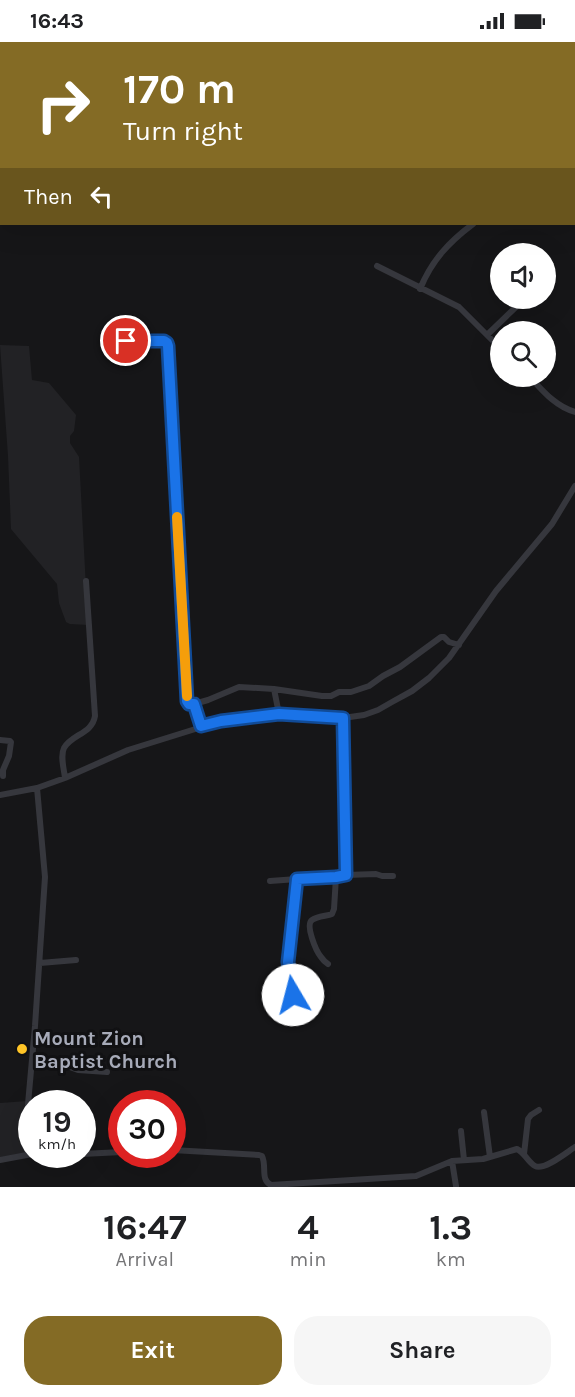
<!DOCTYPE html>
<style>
:root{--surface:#fff;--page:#f6f6f6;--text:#202124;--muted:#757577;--accent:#846b25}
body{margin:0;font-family:Karla,sans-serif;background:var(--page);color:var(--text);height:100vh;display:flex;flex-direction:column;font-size:22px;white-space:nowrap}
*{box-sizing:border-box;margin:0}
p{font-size:20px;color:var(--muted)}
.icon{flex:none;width:33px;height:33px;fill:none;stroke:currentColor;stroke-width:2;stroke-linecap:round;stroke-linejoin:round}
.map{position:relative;height:1145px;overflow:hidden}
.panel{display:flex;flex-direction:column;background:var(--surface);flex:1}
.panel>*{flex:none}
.top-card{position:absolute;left:0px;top:0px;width:576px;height:183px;box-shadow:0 6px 24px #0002;background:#846b25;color:#fff;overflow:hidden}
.tools{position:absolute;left:490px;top:201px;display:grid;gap:12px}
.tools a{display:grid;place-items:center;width:66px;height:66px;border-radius:50%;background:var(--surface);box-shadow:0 6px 24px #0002;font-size:30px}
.speed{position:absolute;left:18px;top:1048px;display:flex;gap:12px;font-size:30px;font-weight:700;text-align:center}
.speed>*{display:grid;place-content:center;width:78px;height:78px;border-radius:50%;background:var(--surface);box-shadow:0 6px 24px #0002;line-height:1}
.speed small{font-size:15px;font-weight:400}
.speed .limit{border:9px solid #d22;background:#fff;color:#111}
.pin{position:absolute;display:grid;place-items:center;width:51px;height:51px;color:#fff;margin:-26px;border:3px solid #fff;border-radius:50%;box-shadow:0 2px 6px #0007}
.me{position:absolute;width:66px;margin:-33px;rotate:352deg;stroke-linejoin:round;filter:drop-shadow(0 0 4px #0008)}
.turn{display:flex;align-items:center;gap:21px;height:126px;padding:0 24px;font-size:27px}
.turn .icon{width:78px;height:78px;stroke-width:2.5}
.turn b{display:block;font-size:42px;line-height:51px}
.then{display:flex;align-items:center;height:57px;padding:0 24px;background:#0003;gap:12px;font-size:22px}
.eta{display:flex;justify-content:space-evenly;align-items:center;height:102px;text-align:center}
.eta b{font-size:36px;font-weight:700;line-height:42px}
.action{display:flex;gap:12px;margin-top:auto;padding:12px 24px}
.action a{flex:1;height:69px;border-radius:24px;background:var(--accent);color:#fff;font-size:24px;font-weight:700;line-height:69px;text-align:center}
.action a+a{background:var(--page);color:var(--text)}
.status{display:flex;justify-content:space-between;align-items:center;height:42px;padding:0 30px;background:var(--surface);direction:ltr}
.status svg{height:16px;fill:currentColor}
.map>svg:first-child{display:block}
.built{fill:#222225}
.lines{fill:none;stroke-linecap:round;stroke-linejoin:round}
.minor{stroke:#36373d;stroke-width:6}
.route-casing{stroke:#114b97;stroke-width:15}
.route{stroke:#1a73e8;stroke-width:10}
.slow{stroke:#f59e0b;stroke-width:10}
.poi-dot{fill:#ffc527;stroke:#111113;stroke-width:2}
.labels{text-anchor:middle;stroke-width:6;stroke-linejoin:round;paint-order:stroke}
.poi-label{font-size:20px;font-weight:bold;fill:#a7abb9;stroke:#111113;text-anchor:start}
</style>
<div class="status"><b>16:43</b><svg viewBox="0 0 49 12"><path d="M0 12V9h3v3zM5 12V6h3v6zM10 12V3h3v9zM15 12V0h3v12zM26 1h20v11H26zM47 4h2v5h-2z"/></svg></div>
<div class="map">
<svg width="575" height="1145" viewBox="0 0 575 1145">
<rect width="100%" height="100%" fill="#161618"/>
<!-- built -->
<path class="built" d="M0,303L29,304L32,338L49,341L76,373L74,389L70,394V401L79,415L88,583L70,582L66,580L59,561L57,542L11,487L8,414Z
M27,1059L30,1110L0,1116V1061Z"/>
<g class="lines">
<!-- minor -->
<path class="minor" d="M377,224L459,265L501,307
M420,247C432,218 449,200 473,182
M121,286L123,297L126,299H164L167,301L168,304L187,659L189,662H194
M487,293L517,264
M529,334C543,349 555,364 575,370
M274,647L322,654H331L339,650H351L369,644L383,634L400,625L441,595H444L449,600L459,603
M201,684L194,662L208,658L239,645L274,647L279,672
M0,698L10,699L11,700L9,714L3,728V734
M65,736C64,727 60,714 64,706C72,692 92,692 95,674L86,539
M0,753L37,746L65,736L128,708L221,679L279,672L343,676L364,673L378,668L392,660L412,649L429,636L449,616L496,549L552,482L575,444
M346,833L376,832L382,834H393
M270,839L297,837
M40,921L76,918
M328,922C325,920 323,918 321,915C316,909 305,883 312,878C317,874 327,874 332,872L334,867L336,835L346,833L343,676
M305,965L298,960L293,953L288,920L297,837L336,835
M33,1021L67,1024L78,1028L107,1030
M484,1070L490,1115
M461,1089L464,1118
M172,1108L259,1113L262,1114C267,1124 260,1138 271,1143L416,1134L452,1119L483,1117L517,1107C525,1111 528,1120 535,1124C544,1129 567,1110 575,1105
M32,1109L28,1062L35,984L45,835L37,746
M82,1112L122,1110
M524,1112L528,1077L531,1073L539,1068
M0,1118L32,1112
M452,1119L456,1144"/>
</g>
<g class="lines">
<!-- route casing -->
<g class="route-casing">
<path id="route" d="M126,299H164L167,301L168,304L187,659L189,662H194L201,684L221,679L279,672L343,676L346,833L336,835L297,837L288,920L293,953"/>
</g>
<!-- route -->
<use href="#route" class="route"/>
<!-- slow -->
<path class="slow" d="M177,475L187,654"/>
</g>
<!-- markers -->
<circle class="poi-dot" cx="22" cy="1007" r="6"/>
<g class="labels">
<!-- poi labels -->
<g class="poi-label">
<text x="34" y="1003">Mount Zion<tspan x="34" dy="23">Baptist Church</tspan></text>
</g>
</g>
</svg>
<div class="tools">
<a><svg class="icon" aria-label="sound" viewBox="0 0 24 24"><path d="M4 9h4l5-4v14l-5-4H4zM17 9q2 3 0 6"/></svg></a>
<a><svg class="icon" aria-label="search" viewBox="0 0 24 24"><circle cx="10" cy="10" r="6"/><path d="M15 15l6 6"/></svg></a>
</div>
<div class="speed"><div>19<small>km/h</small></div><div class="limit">30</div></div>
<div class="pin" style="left:126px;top:299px;background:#d93025"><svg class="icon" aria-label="arrive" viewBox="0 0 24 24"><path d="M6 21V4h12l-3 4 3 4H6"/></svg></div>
<svg class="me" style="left:293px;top:953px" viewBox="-20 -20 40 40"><circle r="19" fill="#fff"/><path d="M0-13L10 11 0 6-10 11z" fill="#1a73e8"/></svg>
<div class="top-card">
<div class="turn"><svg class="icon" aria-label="right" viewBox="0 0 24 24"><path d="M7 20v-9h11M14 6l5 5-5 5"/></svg><div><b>170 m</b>Turn right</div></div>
<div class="then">Then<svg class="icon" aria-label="left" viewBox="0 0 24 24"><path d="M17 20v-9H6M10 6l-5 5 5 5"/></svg></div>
</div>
</div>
<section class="panel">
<div class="eta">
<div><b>16:47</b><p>Arrival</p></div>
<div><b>4</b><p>min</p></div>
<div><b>1.3</b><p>km</p></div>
</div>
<div class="action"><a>Exit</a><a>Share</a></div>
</section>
